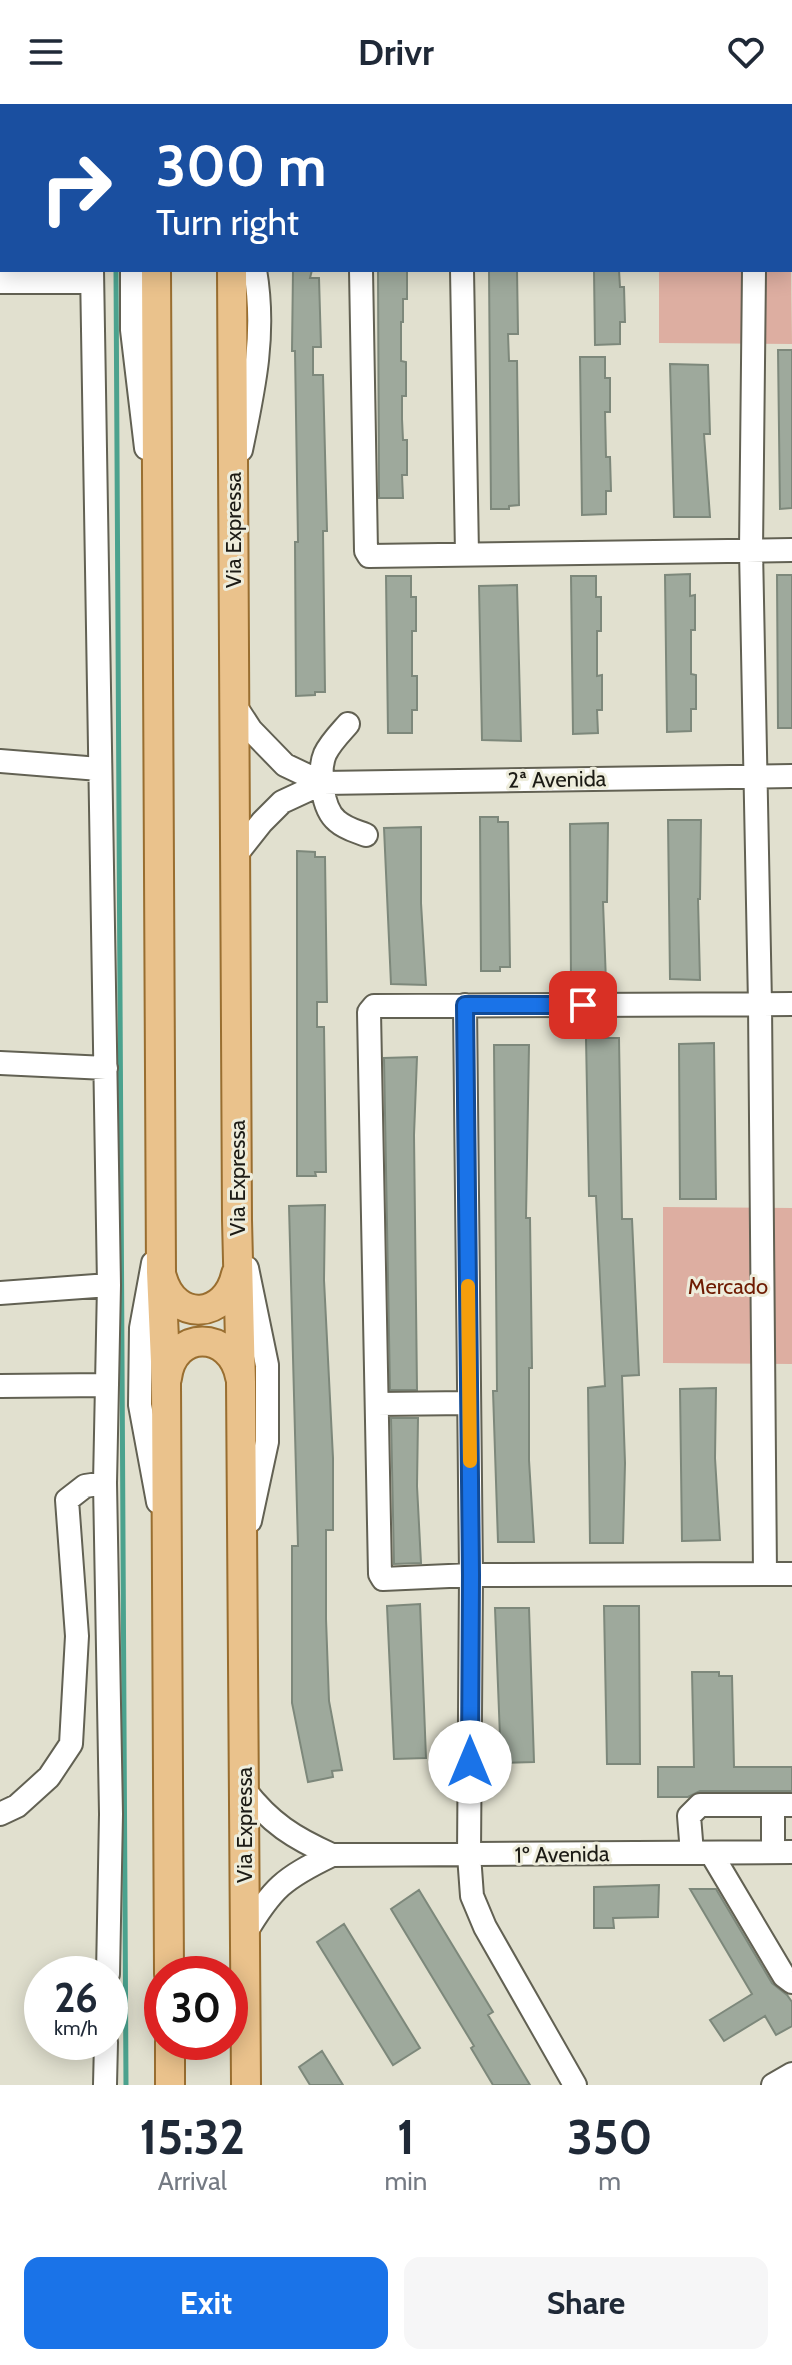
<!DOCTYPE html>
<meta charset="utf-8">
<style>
:root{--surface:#fff;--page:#f6f6f7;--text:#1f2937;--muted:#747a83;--accent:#1a73e8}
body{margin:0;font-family:Cabin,sans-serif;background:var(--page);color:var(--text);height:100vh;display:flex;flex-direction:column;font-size:30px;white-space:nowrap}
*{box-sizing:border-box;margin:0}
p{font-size:26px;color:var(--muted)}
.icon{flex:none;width:44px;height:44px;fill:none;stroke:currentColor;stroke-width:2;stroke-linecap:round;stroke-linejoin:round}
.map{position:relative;height:1981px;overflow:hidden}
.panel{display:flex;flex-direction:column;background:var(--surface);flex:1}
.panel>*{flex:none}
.guide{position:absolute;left:0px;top:0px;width:792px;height:168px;box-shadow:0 4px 20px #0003;background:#1a4fa0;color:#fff;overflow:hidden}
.speed{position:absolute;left:24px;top:1852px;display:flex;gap:16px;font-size:40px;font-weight:700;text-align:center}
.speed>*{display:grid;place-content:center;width:104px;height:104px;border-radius:50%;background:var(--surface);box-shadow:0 4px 20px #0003;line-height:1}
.speed small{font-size:20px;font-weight:400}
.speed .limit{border:12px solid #d22;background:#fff;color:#111}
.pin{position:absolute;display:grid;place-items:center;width:68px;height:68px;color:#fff;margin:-34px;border-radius:16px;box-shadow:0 4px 12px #0006}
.me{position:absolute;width:88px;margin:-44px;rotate:0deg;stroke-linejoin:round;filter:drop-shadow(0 0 6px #0008)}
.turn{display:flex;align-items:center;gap:28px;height:168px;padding:0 24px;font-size:36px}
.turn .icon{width:104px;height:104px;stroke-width:2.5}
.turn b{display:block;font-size:56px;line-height:68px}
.eta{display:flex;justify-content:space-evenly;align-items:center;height:136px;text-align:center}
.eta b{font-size:48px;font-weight:700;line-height:56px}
.cta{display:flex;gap:16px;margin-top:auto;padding:16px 24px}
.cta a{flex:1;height:92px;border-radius:16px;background:var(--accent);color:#fff;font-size:32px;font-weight:700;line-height:92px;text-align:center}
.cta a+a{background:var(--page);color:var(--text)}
header{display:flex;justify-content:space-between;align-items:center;height:104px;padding:0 24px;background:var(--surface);font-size:36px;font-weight:700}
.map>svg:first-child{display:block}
.green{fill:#ddaea1}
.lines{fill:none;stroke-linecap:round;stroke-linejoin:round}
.stream{stroke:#4ba28e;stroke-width:5}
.building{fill:#9ea99c;stroke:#7d887b;stroke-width:2}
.minor-casing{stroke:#626153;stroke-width:26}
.major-casing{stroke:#996e30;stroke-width:32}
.minor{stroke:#fff;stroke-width:22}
.major{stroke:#eac28c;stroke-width:28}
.route-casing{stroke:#114b97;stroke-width:20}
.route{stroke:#1a73e8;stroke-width:14}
.slow{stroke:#f59e0b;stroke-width:14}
.labels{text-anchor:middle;stroke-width:6;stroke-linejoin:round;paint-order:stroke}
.street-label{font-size:22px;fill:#1c1b15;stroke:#eeeddc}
.park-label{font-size:22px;fill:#6e1b02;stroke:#eeeddc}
</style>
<header><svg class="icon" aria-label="menu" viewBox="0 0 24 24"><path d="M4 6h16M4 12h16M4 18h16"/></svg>Drivr<svg class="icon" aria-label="heart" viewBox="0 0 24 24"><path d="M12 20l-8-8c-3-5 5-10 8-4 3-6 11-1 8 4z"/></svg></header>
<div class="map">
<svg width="792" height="1981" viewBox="0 0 792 1981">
<rect width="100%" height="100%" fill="#e1e0cf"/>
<!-- green -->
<path class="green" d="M790,92L792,240L659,239V166H790Z
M663,1103L792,1104V1260L663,1259Z"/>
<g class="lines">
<!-- stream -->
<path class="stream" d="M115,0V2
M116,166L126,1981"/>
</g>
<!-- building -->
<path class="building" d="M293,166H312L310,174H319L321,243H313V271H323L327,427H323L325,588H315V591L296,592L295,438H298L295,247H292Z
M378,166H407V195H403V218H401V257L406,258V292H402V315L403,336H407V371H402L403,394H379Z
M489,166H517L518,230H508L509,257H517L519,401L509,402V405H491Z
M594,166H619L620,183H624L625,218H620V240L595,241Z
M778,246H792V404L780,405Z
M580,253H605V274H610V308H605L606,353H610L611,387H606V410L582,411Z
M670,260L708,261L710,330H704L710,413H674Z
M690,470V492L695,491V526H691V570L696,571V605H691V627L667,628L665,471Z
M777,471H792V624H778Z
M386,472H411V493H416V527H412V572H417V606H412V629H388Z
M571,472H596V493H601V527H597V572L602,571V606H597L598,629L573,630Z
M517,481L521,637L482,636L479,482Z
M480,713H498V718H508L510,863H500V867H481Z
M668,716H701L700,795H698L700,876L670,875Z
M608,719L607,798H603L606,878L571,876L570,720Z
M421,723V799L426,881L391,880L384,724Z
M297,747L315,748V753H325L327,898H317V923H324L326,1068H315L316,1072H297Z
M586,934H619L622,1115H632L639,1271L622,1272L625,1359L623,1439H590L588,1284L605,1282L596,1092H589Z
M714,939L716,1095H680L679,940Z
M494,941H529L526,1114H530L532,1264H529V1356L534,1438H498L493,1287H497Z
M417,953L414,1031L417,1286H390L384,954Z
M325,1101L324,1176L333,1354V1426H326V1515L329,1597L342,1666L332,1667L333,1673L308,1678L292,1599V1442H298L289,1102Z
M716,1284L715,1354L720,1436L682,1437L680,1285Z
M391,1314H418L417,1382L421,1459L394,1460Z
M420,1500L426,1654L394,1655L387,1502Z
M604,1502H639L640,1660H607Z
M495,1504H529L534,1658L501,1659Z
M692,1568H719V1572H732L734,1663H792V1687H700L688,1693H658V1663H694Z
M659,1781L658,1813L613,1814L614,1824H594V1783Z
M690,1785H716L772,1879L787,1891L792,1898V1922L776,1931L765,1912L724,1937L710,1916L752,1890Z
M419,1786L493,1908L488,1911L530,1981H493L471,1944L474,1942L391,1805Z
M344,1820L420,1944L393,1961L317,1838Z
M322,1947L343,1981H310L299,1963Z"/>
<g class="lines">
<!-- minor casing -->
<g class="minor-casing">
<path id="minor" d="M358,0V2
M459,0V2
M92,2V0
M756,2V0
M92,166L109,1181L105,1379L111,1710L108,1870
M132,166V226L146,344
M361,166L366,447L369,452L792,446
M462,166L467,450
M754,166L751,446L760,900L765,1470
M0,178H92
M241,346C254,284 266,229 255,166
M234,600L251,626L285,661L323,679
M348,620C341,628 330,639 325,650C318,667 322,705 337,717C346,725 356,727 366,731
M0,657L99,665
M235,752L262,718L282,698L323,679L792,672
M792,900L374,902L369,908L380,1470L383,1475L471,1471L792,1470
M465,901L471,1471L469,1751L472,1792L485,1823L575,1981
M0,959L106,964
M153,1159L141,1224L140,1301L158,1398
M247,1164L267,1261V1338L250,1417
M0,1189L109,1181
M0,1282L107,1281
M377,1300L469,1299
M244,1685C270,1719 294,1734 332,1751L792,1748
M0,1710L17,1702L49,1673L71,1640L77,1532L67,1396L85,1382L105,1379
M773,1747V1701
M692,1749L689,1712L700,1701H792
M711,1749L784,1872L792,1878
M245,1830C272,1784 284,1774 332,1751
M105,1981L106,1938
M773,1981L792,1970"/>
</g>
<!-- major casing -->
<g class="major-casing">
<path id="major" d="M155,0V2
M231,0V2
M156,166L161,1168L166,1280L169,1870
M232,166L237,1116L241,1278L246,1981
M162,1173C175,1219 226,1215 236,1170
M167,1274C173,1225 231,1226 240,1273
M170,1938V1981"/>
</g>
<!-- minor -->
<use href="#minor" class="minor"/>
<!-- major -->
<use href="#major" class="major"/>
</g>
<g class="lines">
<!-- route casing -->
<g class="route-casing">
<path id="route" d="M470,1658L471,1471L465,901H583"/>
</g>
<!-- route -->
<use href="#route" class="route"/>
<!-- slow -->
<path class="slow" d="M468,1182L470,1357"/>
</g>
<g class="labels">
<!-- street labels -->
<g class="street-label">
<text transform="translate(233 426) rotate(-90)" y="8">Via Expressa</text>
<text transform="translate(557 675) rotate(-1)" y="8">2ª Avenida</text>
<text transform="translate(237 1074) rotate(-90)" y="8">Via Expressa</text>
<text transform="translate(244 1721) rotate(-90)" y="8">Via Expressa</text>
<text transform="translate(562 1750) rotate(-1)" y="8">1º Avenida</text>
</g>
<!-- park labels -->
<g class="park-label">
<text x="728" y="1190">Mercado</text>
</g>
</g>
</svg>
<div class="speed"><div>26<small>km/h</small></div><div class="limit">30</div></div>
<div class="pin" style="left:583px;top:901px;background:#d93025"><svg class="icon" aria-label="arrive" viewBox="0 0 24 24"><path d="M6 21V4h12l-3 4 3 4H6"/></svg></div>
<svg class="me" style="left:470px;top:1658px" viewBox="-20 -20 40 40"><circle r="19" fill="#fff"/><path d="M0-13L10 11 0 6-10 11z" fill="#1a73e8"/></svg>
<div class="guide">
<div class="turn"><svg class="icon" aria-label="right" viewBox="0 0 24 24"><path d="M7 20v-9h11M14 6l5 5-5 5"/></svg><div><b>300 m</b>Turn right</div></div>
</div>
</div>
<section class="panel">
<div class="eta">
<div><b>15:32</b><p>Arrival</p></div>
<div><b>1</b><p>min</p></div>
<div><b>350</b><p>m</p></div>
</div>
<div class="cta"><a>Exit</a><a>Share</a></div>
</section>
